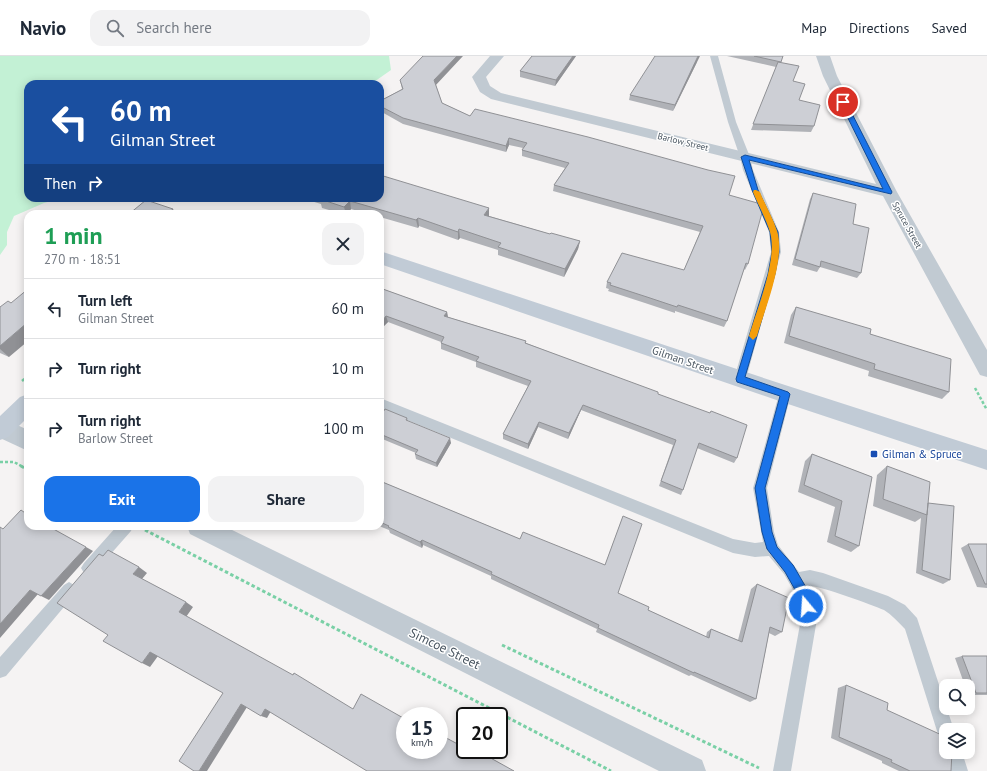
<!DOCTYPE html>
<meta charset="utf-8">
<style>
:root{--surface:#fff;--page:#f2f2f3;--text:#1f2937;--muted:#747a83;--line:#e0e1e3;--accent:#1a73e8}
body{margin:0;font-family:"PT Sans",sans-serif;background:var(--page);color:var(--text);height:100vh;display:flex;flex-direction:column;font-size:15px;white-space:nowrap}
*{box-sizing:border-box;margin:0}
p{font-size:13px;color:var(--muted)}
.icon{flex:none;width:22px;height:22px;fill:none;stroke:currentColor;stroke-width:2;stroke-linecap:round;stroke-linejoin:round}
.map{position:relative;flex:1;overflow:hidden}
.side{position:absolute;left:24px;top:154px;width:360px;height:320px;display:flex;flex-direction:column;background:var(--surface);border-radius:12px;box-shadow:0 2px 10px #0003}
.side>*{flex:none}
.guide{position:absolute;left:24px;top:24px;width:360px;height:122px;border-radius:12px;box-shadow:0 2px 10px #0003;background:#1a4fa0;color:#fff;overflow:hidden}
.buttons{position:absolute;left:939px;top:623px;display:grid;gap:8px}
.buttons a{display:grid;place-items:center;width:36px;height:36px;border-radius:8px;background:var(--surface);box-shadow:0 2px 10px #0003;font-size:20px}
.speed{position:absolute;left:396px;top:651px;display:flex;gap:8px;font-size:20px;font-weight:700;text-align:center}
.speed>*{display:grid;place-content:center;width:52px;height:52px;border-radius:50%;background:var(--surface);box-shadow:0 2px 10px #0003;line-height:1}
.speed small{font-size:10px;font-weight:400}
.speed .limit{border:2px solid #111;border-radius:6px;background:#fff;color:#111}
.pin{position:absolute;display:grid;place-items:center;width:34px;height:34px;color:#fff;margin:-17px;border:2px solid #fff;border-radius:50%;box-shadow:0 1px 4px #0007}
.me{position:absolute;width:44px;margin:-22px;rotate:342deg;stroke-linejoin:round;filter:drop-shadow(0 0 3px #0008)}
.turn{display:flex;align-items:center;gap:14px;height:84px;padding:0 20px;font-size:18px}
.turn .icon{width:52px;height:52px;stroke-width:2.5}
.turn b{display:block;font-size:28px;line-height:34px}
.then{display:flex;align-items:center;height:38px;padding:0 20px;background:#0003;gap:8px;font-size:15px}
.round{display:grid;place-items:center;flex:none;width:42px;height:42px;border-radius:12px;background:var(--page)}
.summary{display:flex;align-items:center;justify-content:space-between;height:68px;padding:0 20px}
h1{font-size:24px;font-weight:700;line-height:30px;color:#1e9e55}
.primary-button{display:flex;gap:8px;margin-top:auto;padding:8px 20px}
.primary-button a{flex:1;height:46px;border-radius:12px;background:var(--accent);color:#fff;font-size:16px;font-weight:700;line-height:46px;text-align:center}
.primary-button a+a{background:var(--page);color:var(--text)}
ul{padding:0;list-style:none}
li{display:flex;align-items:center;gap:12px;height:60px;padding:0 20px;border-top:1px solid var(--line)}
li div{flex:1}
li b{display:block;font-size:15px}
li em{font-style:normal}
header{display:flex;align-items:center;gap:24px;box-sizing:border-box;height:56px;padding:0 20px;background:var(--surface);border-bottom:1px solid var(--line)}
header strong{font-size:19px}
nav{display:flex;gap:22px;margin-inline-start:auto;font-size:14px}
.search{width:280px;height:36px;background:var(--page);display:flex;align-items:center;gap:10px;box-sizing:border-box;padding:0 14px;border-radius:12px;color:var(--muted);font-size:15px}
.map>svg:first-child{display:block}
.green{fill:#c3f1d5}
.lines{fill:none;stroke-linecap:round;stroke-linejoin:round}
.path-far1{stroke:#7ad0a6;stroke-width:2.5;stroke-dasharray:3 2;stroke-linecap:butt}
.path{stroke:#7ad0a6;stroke-width:3;stroke-dasharray:3.5 2.5;stroke-linecap:butt}
.lane{fill:#c1cad2;fill-rule:evenodd}
.street{fill:#c1cad2;fill-rule:evenodd}
.secondary{fill:#c1cbd6;fill-rule:evenodd}
.wall{fill:#b0b2b7}
.shaded-wall{fill:#909195}
.building{fill:#cdcfd5;stroke:#909195}
.route{fill:#1a73e8;stroke:#114b97}
.slow{fill:#f59e0b}
.transit-dot{fill:#1a4fb4;stroke:#fff;stroke-width:1.5}
.labels{text-anchor:middle;stroke-width:3;stroke-linejoin:round;paint-order:stroke}
.far-street-label{font-size:9px;fill:#4a5661;stroke:#fff}
.street-label{font-size:11px;fill:#4a5661;stroke:#fff}
.transit-label{font-size:11px;fill:#164399;stroke:#fff;text-anchor:start}
.near-street-label{font-size:13px;fill:#4a5661;stroke:#fff}
</style>
<header>
<strong>Navio</strong>
<div class="search"><svg class="icon" aria-label="search" viewBox="0 0 24 24"><circle cx="10" cy="10" r="6"/><path d="M15 15l6 6"/></svg>Search here</div>
<nav><a>Map</a><a>Directions</a><a>Saved</a></nav>
</header>
<div class="map">
<svg width="987" height="715" viewBox="0 0 987 715">
<rect width="100%" height="100%" fill="#f5f3f3"/>
<!-- green -->
<path class="green" d="M0,0H389L391,14L371,28H28V142H62L44,147L14,160L7,176V189L0,199Z"/>
<g class="lines">
<!-- path-far1 -->
<path class="path-far1" d="M22,325L28,320
M975,332L987,354
M0,406H14L23,411"/>
<!-- path -->
<path class="path" d="M21,410L28,414
M145,474L611,715
M502,589L759,712"/>
<!-- lane -->
<path class="lane" d="M710,0H718L736,66L750,101L753,114L779,176L781,196L746,323L744,327L740,328L736,327L734,323L771,196L769,176L743,114L740,101L728,66Z
M785,333L790,334L791,338L767,432L774,476L778,489L799,516L810,514L823,517L888,540L905,549L917,562L954,674H946V684L940,681L937,675L905,573C898,566 892,559 884,554C872,549 819,529 808,530L817,563L791,715H773L801,563L796,539L784,518L769,500L755,501L733,497L380,353V342L733,483L755,487L763,486L753,432L779,338L780,334Z
M117,470H133L131,475L94,517L89,519L84,517L81,512L84,507Z
M69,526L74,529L77,534L74,539L6,620L0,622V601L64,529Z
M946,692V696H962L968,715H950L944,696Z"/>
<!-- street -->
<path class="street" d="M490,0H504L486,21L490,30L501,37L876,128L823,20L816,0H830L837,20L897,136L987,294V321L980,319L883,140L491,43L480,36L472,21Z
M2,362L28,374V395L0,382V363Z
M187,470H224L702,704L706,715H659L190,478Z"/>
<!-- secondary -->
<path class="secondary" d="M380,195L785,329L987,394V414L785,347L380,208Z
M28,338V361L8,381L0,384V360L20,341Z"/>
</g>
<!-- wall -->
<path class="wall" d="M532,0H576L555,30L520,21V15Z
M727,0H783L780,6L793,25L799,44L814,70L811,76L751,74L776,11Z
M697,6L673,55L629,44L630,39Z
M400,24L436,29L442,47L470,60L729,139L748,208L745,214L744,213L727,265L724,271L675,255V257L645,247L608,235L609,233L606,232L607,226L684,214L700,176L553,135L554,129L565,112L522,100V94L523,92L509,89L506,96L403,68L380,55V45L402,33Z
M813,137L853,168L861,217L857,222L820,211L817,216L792,209L810,143Z
M301,142H380L489,160L550,178L580,185L578,193L564,221L498,199V194L460,182L458,184L419,170L418,172L380,161V158H368L351,153L347,158H343L322,152L321,148Z
M380,232L447,256L448,261L526,285V287L658,338L737,402L734,407L697,392L683,434L681,439L659,430L673,389L581,354L568,383L538,371L528,393L503,383V378L528,330L476,311V306L441,293V286L388,266L384,270L380,268Z
M11,247L9,301L0,297V251Z
M796,251L870,278L949,336L942,343L868,320L869,315L784,287L791,259Z
M380,361L407,362L408,365L451,387L437,411L416,403L415,398L416,397L380,382Z
M812,398L872,421L859,490L851,496L827,486L835,451L798,436L805,405Z
M887,410L928,447L950,524L943,528L916,517L921,462L915,466L873,450L877,419Z
M380,425L520,483L605,509L623,460L618,537L648,554L706,581L707,576L711,573L738,584L751,533L757,528L782,576L775,580L769,577L756,643L750,646L691,619L689,620L596,576L597,573L491,523V520L423,489L422,492L390,477L389,474L379,470H380Z
M968,488H987V532L977,531L961,492Z
M962,600H987V639H969L968,630H965L955,602Z
M846,629L887,654L951,715H899L882,707V705L831,682L838,632Z"/>
<!-- shaded-wall -->
<path class="shaded-wall" d="M457,0H463L435,30L434,24Z
M573,0H576L555,30L556,24Z
M698,0H700L673,55L675,49Z
M509,82V89L506,96V90Z
M350,145L351,153L347,158H346L344,151Z
M489,152V160L484,167V159Z
M173,153L176,158H167Z
M418,162L419,170L418,172L416,164Z
M459,173L460,182L458,184V176Z
M580,185L578,193L564,221L565,213Z
M447,256L448,262L444,260Z
M386,260L388,266L384,270L383,264Z
M28,266V285L9,301L0,293V290Z
M583,349L581,354L568,383L569,377Z
M539,366L538,371L528,393V388Z
M450,382L451,387L437,411L436,407Z
M422,484L423,489L422,492L420,486Z
M86,491L93,495L49,544L41,540Z
M139,511L147,517L142,523L133,518Z
M30,534L38,538L0,582V568Z
M186,546L193,551L186,561L179,556Z
M150,596L158,600L150,611L142,607Z
M241,648L247,651L207,715H199Z
M265,653L271,655L267,662L261,660Z"/>
<!-- building -->
<path class="building" d="M423,0H457L434,24L442,47L470,60L475,53L588,81L708,114L735,120L729,139L761,148L763,153L748,208L746,207L727,265L678,249L677,251L647,241L610,229L611,227L607,226L622,197L684,214L703,170L554,129L569,107L522,94L527,87L509,82L506,90L403,62L380,50V45L403,33L400,24Z
M532,0H573L556,24L520,15Z
M655,0H698L675,49L630,39Z
M754,0H783L781,6Z
M778,6L799,10L793,25L805,28L799,44L820,49L814,70L753,68Z
M380,119L489,152L484,159L550,178L551,177L580,185L565,213L498,191L501,187L459,173L458,176L418,162L416,164L350,145L344,151L320,143L321,142H380Z
M813,137L856,148L853,168L869,172L861,217L821,205L820,211L795,203Z
M146,144L173,153L167,158H129Z
M380,232L447,256L444,260L526,285L525,287L658,336V338L710,357L711,355L747,369L737,402L699,387L683,434L661,425L676,384L583,349L569,377L539,366L528,388L503,378L531,325L476,305L479,301L441,287L444,281L386,260L383,264L380,262Z
M28,233V266L0,290V251L8,245L11,247Z
M796,251L871,273L870,278L951,303L949,336L874,313L875,308L789,280Z
M385,353L407,362L406,364L450,382L436,407L415,398L418,394L380,378V361Z
M812,398L872,421L859,490L835,480L842,445L804,429Z
M887,410L930,426L927,459L883,443Z
M380,425L520,483L523,476L605,509L623,460L642,468L618,537L649,551L648,554L709,582L711,573L742,586L757,528L789,542L782,576L770,571L756,643L694,616V617L598,572L599,569L491,518L492,516L422,484L420,486L388,471L389,470L380,466Z
M928,447L954,450L950,524L922,514Z
M21,454L28,459V470H48L86,491L41,540L30,534L0,568V471L3,473Z
M968,488H987V528H985Z
M108,494L139,511L133,518L186,546L179,556L293,619L294,617L353,653L361,638L405,663V694H439V678L465,692V694H468L476,698L478,695L514,715H367L265,653L261,660L241,648L199,715H194L179,705L223,637L150,596L142,607L103,585L108,579L57,547L99,498L103,500Z
M962,600H987V637H976Z
M846,629L888,647L887,654L946,681V696H952L951,715H910L891,706L892,704L839,681Z"/>
<!-- route -->
<path class="route" d="M841,44L846,46L892,136L891,138L749,104L758,134L778,176L779,196L775,218L745,321L788,336L790,338L765,432L772,476L777,491L793,509L807,533L811,550L810,554L806,556L802,554L798,539L785,516L767,493L762,476L755,432L780,340L737,326L736,323L768,218L772,196L770,176L752,134L741,101L745,99L883,133L840,46Z"/>
<!-- slow -->
<path class="slow" d="M754,134H756L760,136C765,149 773,162 777,175C786,202 765,253 757,280L753,284L749,280C757,253 778,203 770,176C766,162 758,149 753,136Z"/>
<!-- markers -->
<rect class="transit-dot" x="870" y="394" width="8" height="8" rx="2"/>
<g class="labels">
<!-- far-street labels -->
<g class="far-street-label">
<text transform="translate(683 86) rotate(14)" y="3">Barlow Street</text>
<text transform="translate(907 169) rotate(61)" y="3">Spruce Street</text>
</g>
<!-- street labels -->
<g class="street-label">
<text transform="translate(683 304) rotate(19)" y="4">Gilman Street</text>
</g>
<!-- transit labels -->
<g class="transit-label">
<text x="882" y="402">Gilman &amp; Spruce</text>
</g>
<!-- near-street labels -->
<g class="near-street-label">
<text transform="translate(445 592) rotate(26)" y="5">Simcoe Street</text>
</g>
</g>
</svg>
<div class="buttons">
<a><svg class="icon" aria-label="search" viewBox="0 0 24 24"><circle cx="10" cy="10" r="6"/><path d="M15 15l6 6"/></svg></a>
<a><svg class="icon" aria-label="layers" viewBox="0 0 24 24"><path d="M12 4l9 5-9 5-9-5zM3 14l9 5 9-5"/></svg></a>
</div>
<div class="speed"><div>15<small>km/h</small></div><div class="limit">20</div></div>
<div class="pin" style="left:843px;top:46px;background:#d93025"><svg class="icon" aria-label="arrive" viewBox="0 0 24 24"><path d="M6 21V4h12l-3 4 3 4H6"/></svg></div>
<svg class="me" style="left:806px;top:550px" viewBox="-20 -20 40 40"><circle r="17" fill="#1a73e8" stroke="#fff" stroke-width="3"/><path d="M0-11L8 9 0 5-8 9z" fill="#fff"/></svg>
<div class="guide">
<div class="turn"><svg class="icon" aria-label="left" viewBox="0 0 24 24"><path d="M17 20v-9H6M10 6l-5 5 5 5"/></svg><div><b>60 m</b>Gilman Street</div></div>
<div class="then">Then<svg class="icon" aria-label="right" viewBox="0 0 24 24"><path d="M7 20v-9h11M14 6l5 5-5 5"/></svg></div>
</div>
<section class="side">
<div class="summary"><div><h1>1 min</h1><p>270 m · 18:51</p></div><a class="round"><svg class="icon" aria-label="close" viewBox="0 0 24 24"><path d="M6 6l12 12M18 6L6 18"/></svg></a></div>
<ul>
<li><svg class="icon" aria-label="left" viewBox="0 0 24 24"><path d="M17 20v-9H6M10 6l-5 5 5 5"/></svg><div><b>Turn left</b><p>Gilman Street</p></div><em>60 m</em></li>
<li><svg class="icon" aria-label="right" viewBox="0 0 24 24"><path d="M7 20v-9h11M14 6l5 5-5 5"/></svg><div><b>Turn right</b></div><em>10 m</em></li>
<li><svg class="icon" aria-label="right" viewBox="0 0 24 24"><path d="M7 20v-9h11M14 6l5 5-5 5"/></svg><div><b>Turn right</b><p>Barlow Street</p></div><em>100 m</em></li>
</ul>
<div class="primary-button"><a>Exit</a><a>Share</a></div>
</section>
</div>
